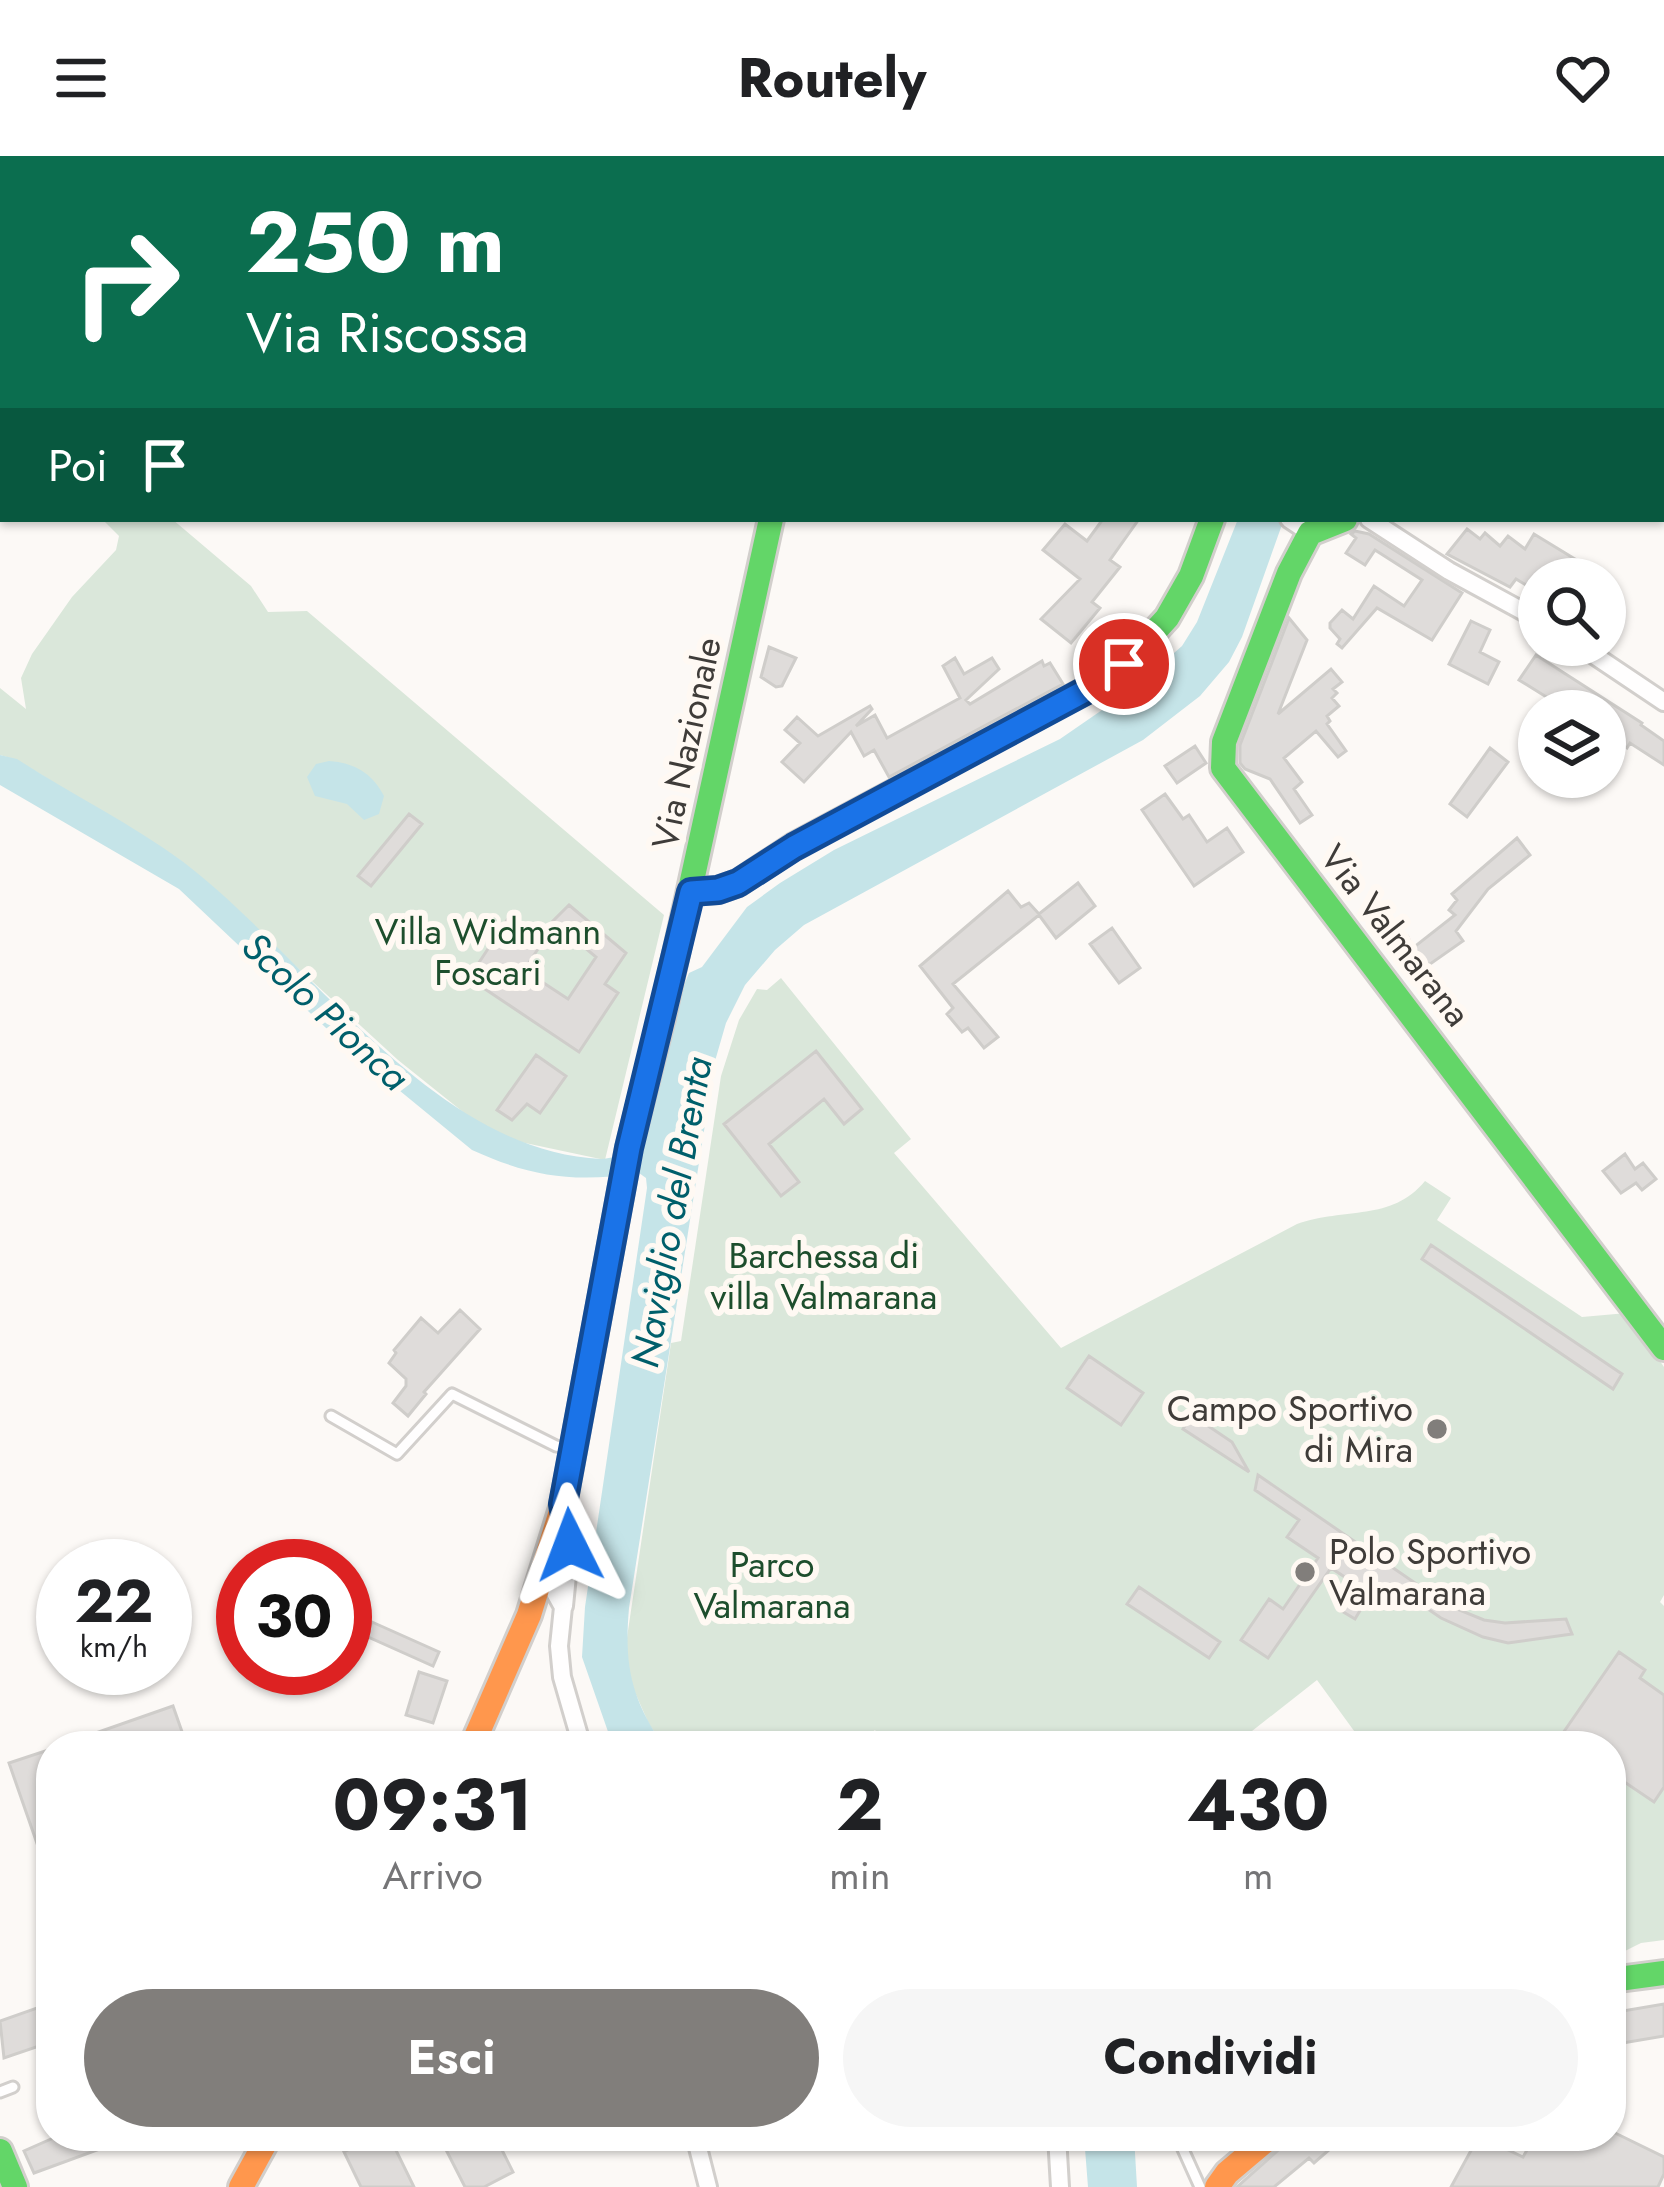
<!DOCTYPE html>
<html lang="it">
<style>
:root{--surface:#fff;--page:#f6f6f6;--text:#202124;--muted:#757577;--accent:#817e7b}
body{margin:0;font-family:Jost,sans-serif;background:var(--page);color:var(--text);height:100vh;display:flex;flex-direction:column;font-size:45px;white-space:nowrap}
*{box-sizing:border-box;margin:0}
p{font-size:39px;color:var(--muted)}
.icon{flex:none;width:66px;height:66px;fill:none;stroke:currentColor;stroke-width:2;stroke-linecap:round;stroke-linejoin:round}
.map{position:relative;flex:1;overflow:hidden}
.sheet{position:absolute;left:36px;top:1575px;width:1590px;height:420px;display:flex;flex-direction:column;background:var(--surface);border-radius:48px;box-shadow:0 3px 9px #0004}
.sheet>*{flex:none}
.guide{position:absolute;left:0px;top:0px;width:1665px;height:366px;box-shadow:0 3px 9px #0004;background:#0b6e4f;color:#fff;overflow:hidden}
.buttons{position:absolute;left:1518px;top:402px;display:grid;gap:24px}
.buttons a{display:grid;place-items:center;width:108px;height:108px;border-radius:50%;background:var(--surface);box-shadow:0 3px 9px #0004;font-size:60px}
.speed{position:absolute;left:36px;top:1383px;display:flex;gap:24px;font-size:60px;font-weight:700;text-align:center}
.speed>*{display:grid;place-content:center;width:156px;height:156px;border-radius:50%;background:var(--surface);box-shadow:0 3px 9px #0004;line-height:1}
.speed small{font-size:30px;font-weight:400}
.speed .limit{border:18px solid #d22;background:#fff;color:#111}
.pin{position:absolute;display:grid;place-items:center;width:102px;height:102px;color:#fff;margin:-51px;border:6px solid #fff;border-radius:50%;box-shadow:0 3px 12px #0007}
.me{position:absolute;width:132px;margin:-66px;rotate:357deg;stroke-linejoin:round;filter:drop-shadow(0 0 9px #0008)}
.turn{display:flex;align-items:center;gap:42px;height:252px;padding:0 48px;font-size:54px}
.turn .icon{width:156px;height:156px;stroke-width:2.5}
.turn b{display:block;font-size:84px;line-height:102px}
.then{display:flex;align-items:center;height:114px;padding:0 48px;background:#0003;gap:24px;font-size:45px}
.eta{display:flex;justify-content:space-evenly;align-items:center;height:204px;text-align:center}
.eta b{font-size:72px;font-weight:700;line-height:84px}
.button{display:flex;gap:24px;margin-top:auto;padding:24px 48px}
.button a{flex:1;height:138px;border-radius:72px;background:var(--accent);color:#fff;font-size:48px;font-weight:700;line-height:138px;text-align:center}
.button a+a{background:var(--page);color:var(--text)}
header{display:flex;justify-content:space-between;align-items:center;height:156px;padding:0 48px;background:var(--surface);font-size:54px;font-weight:700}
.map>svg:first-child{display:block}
.green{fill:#dae7da}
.water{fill:#c5e4e8}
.building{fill:#dfdcda;stroke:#cfcdca;stroke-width:3}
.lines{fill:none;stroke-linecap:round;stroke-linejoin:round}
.lane-casing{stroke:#d2cfcc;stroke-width:15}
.street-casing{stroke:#d2cfcc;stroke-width:22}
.fast-casing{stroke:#d2cfcc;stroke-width:30}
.slow-casing{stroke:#d2cfcc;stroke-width:30}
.lane{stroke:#fffefe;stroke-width:9}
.street{stroke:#fffefe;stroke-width:16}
.fast{stroke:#63d668;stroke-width:24}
.slow{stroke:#ff974d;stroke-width:24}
.route-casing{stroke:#114b97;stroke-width:30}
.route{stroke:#1a73e8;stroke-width:21}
.poi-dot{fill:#817e7b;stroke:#fff9f3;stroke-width:4.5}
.labels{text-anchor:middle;stroke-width:12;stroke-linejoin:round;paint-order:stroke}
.street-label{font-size:36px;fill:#3f3c39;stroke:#fff9f3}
.park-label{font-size:36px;fill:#1d4e2d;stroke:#fff9f3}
.poi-label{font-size:36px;fill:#3f3c39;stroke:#fff9f3;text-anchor:end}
.water-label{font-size:39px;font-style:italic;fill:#005f6b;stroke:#fff9f3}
</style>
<header><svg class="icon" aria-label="menu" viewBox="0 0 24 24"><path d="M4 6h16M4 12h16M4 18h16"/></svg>Routely<svg class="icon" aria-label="heart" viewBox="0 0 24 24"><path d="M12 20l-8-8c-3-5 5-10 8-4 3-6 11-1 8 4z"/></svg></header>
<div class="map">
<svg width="1664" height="2031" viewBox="0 0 1664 2031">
<rect width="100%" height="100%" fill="#fcf9f6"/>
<!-- green -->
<path class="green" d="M102,363H172L251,430L268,456L307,455L664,759L605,1004L511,984L468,960L398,904L180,704L17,604L0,599V532L26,553L21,522L32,498L72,441L116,394L119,380Z
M781,822L911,983L894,997L1061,1192L1297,1068C1345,1051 1391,1066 1425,1025L1451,1042L1437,1064L1582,1161L1627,1157L1664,1211V1439L1660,1446L1664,1450V1784L1641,1787L1611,1802V1590H1365L1317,1524L1233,1590H886L875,1574L852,1590H664L649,1568L633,1532L627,1515L626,1488L671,1187L681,1185L721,920L739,864L757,833L767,834Z"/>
<!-- water -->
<path class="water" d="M1238,363H1284L1242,481L1229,506L1200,540L1143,584L804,769L775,794L745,829L726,867L715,905L629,1452C624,1509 631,1543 664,1590H613L582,1501L585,1451L647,1032L646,1022L639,1017C575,1027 531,1021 472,994L344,889L179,733L0,629V599L17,603C71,638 130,667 182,705C308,800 431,995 601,1003C614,1003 631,994 644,989L684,829L689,817L702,811L747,751L780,727L834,694L1060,583L1134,532L1182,490L1197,466Z
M329,605C355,607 372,617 384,640L379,658L364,664L347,648L315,640L307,621L316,608Z
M1084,1980H1134L1137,2031H1088Z"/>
<!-- building -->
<path class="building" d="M1103,363H1139L1110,404L1120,411L1092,446L1100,452L1071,487L1041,463L1080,423L1043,394L1065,368L1087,385Z
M1467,373L1480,383L1485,377L1500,390L1508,380L1525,393L1534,378L1588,411L1580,423H1539V437L1516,423L1510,431L1447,398Z
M1355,375L1369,378L1462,437L1432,484L1377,452L1342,492L1337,488L1340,483L1330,472V467L1342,454L1353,463L1374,430L1404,450L1422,424L1375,394L1365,409L1346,397L1356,382L1351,378Z
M1289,462L1307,484L1278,558L1331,513L1342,526L1333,533L1337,537L1332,542L1339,550L1327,560L1330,565L1327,568L1346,595L1338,601L1316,575L1284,602L1302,626L1294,633L1312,659L1300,667L1270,623L1245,613L1240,607V589Z
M1471,465L1490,474L1480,496L1499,506L1488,528L1449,508Z
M769,491L796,502L782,530L776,531L761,521Z
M1536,499L1642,567L1641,569L1664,585V609L1630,587L1627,592L1605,578V555H1569L1519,524Z
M955,502L964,518L992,502L999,513L966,544L970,548L1042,505L1044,510L1050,507L1063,528L889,621L874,594L864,600L851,576L804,626L782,606L800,587L785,574L797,561L818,580L870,550L872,553L856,570L875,559L887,582L960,542L943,510Z
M1195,590L1206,607L1177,627L1165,610Z
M1490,592L1508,606L1467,661L1450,648Z
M1165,638L1183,663L1189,659L1207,686L1227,672L1243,696L1194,730L1142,654Z
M409,658L422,668L371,730L358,720Z
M1517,682L1530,699L1488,733L1456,775L1463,785L1413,820L1392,792L1408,781L1413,792L1455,759L1449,754L1457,744L1452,738Z
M1078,727L1095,750L1056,782L1039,759L953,828L998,881L984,892L968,872L962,876L947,858L953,852L920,810L1008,735L1021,751L1029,747L1039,758Z
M569,749L626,797L605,828L618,837L579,896L482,831L491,817L478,808L507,764L542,787L524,814L568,843L596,801L553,765Z
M1112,772L1140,812L1119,827L1090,788Z
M816,895L862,953L844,968L824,943L769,988L799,1026L781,1040L724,968Z
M536,899L566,920L540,957L527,948L512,964L497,954Z
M1625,998L1635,1013L1643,1007L1656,1023L1642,1034L1636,1027L1621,1037L1603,1015Z
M1431,1089L1622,1218L1613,1233L1422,1103Z
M460,1154L480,1173L424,1236L426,1238L408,1260L393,1247L406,1230V1223L389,1207L396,1197L394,1194L421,1162L438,1177Z
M1089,1200L1143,1237L1121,1269L1067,1232Z
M1192,1259L1232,1286L1249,1316L1183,1273Z
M1258,1319L1447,1449L1484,1464L1505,1467L1566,1463L1572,1478L1508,1487L1483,1481L1441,1462L1397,1432L1385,1449L1370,1438L1355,1463L1340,1454L1357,1429L1331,1412L1268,1502L1241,1484L1269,1443L1283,1453L1318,1402L1287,1381L1299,1364L1255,1334Z
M1139,1431L1220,1486L1209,1502L1127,1448Z
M372,1466L439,1496L433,1510L366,1480Z
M1619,1496L1645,1514L1640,1522L1664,1539V1631L1654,1646L1620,1623L1611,1637V1590H1554Z
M419,1516L447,1525L433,1567L406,1559Z
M173,1550L187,1590H64V1588Z
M51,1593V1721L49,1722L9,1607Z
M51,1847V1886L4,1902L0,1865Z
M1664,1848V1880L1611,1889V1857Z
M1611,1975L1664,2001V2018L1658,2031H1451L1479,1980L1523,2001L1535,1980H1555L1578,1992L1583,1980H1611Z
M58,1980H94L100,1993L34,2017L24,1995Z
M375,1980H389L414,2031H361L344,1996Z
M439,1980H495L513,2016L484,2031H465Z
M1294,1980H1345L1314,2007L1309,2002L1274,2031H1237Z"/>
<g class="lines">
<!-- lane casing -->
<g class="lane-casing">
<path id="lane" d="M331,1260L397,1298L452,1238L556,1290L571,1293
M0,1936L13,1931
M1177,1980L1200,2031"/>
</g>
<!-- street casing -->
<g class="street-casing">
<path id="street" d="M1261,0V3
M1289,363L1310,377
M1369,363L1449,415L1539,464
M1579,489L1664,546
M540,1428L553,1433L563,1451L559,1490L562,1521L582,1590
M564,1450L570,1389L565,1357
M695,1980L708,2031
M1057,1980L1060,2031"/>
</g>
<!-- fast casing -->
<g class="fast-casing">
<path id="fast" d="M1662,70L1664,67
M1345,363L1310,377L1289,417L1224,586L1223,612L1664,1192
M691,736L718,734L738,727L794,690L1086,534L1134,498L1167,462L1191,420L1212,363
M662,862L771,363
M1611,1824L1664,1817
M0,1995L15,2031"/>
</g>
<!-- slow casing -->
<g class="slow-casing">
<path id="slow" d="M848,0V3
M472,1590L529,1459L563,1349L629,992L662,862
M241,2031L269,1980
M1217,2031L1227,2017L1271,1980"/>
</g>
<!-- lane -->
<use href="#lane" class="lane"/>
<!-- street -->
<use href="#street" class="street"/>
<!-- fast -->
<use href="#fast" class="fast"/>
<!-- slow -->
<use href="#slow" class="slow"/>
</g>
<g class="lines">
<!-- route casing -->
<g class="route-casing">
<path id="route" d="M570,1389L563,1348L629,992L691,736L718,734L738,727L794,691L1085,535L1124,508"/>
</g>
<!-- route -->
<use href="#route" class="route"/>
</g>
<!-- markers -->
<g class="poi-dot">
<circle cx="1437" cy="1273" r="12"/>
<circle cx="1305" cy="1416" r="12"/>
</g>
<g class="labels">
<!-- street labels -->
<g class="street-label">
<text transform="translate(686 587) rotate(-78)" y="13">Via Nazionale</text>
<text transform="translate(1396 779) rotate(52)" y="13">Via Valmarana</text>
</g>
<!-- park labels -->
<g class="park-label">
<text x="488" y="788">Villa Widmann<tspan x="488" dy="41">Foscari</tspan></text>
<text x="824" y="1112">Barchessa di<tspan x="824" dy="41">villa Valmarana</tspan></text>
<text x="772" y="1421">Parco<tspan x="772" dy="41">Valmarana</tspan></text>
</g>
<!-- poi labels -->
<g class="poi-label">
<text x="1413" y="1265">Campo Sportivo<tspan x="1413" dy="41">di Mira</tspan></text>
<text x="1329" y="1408" text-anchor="start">Polo Sportivo<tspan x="1329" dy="41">Valmarana</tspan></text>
</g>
<!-- water labels -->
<g class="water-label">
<text transform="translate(326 855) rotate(43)" y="14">Scolo Pionca</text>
<text transform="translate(671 1056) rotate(-80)" y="14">Naviglio del Brenta</text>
</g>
</g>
</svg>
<div class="buttons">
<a><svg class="icon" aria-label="search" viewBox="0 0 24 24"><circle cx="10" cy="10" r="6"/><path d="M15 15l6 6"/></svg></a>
<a><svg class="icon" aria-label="layers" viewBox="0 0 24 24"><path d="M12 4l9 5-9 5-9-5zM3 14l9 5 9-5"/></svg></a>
</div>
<div class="speed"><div>22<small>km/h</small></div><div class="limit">30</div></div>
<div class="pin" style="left:1124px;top:508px;background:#d93025"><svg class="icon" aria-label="arrive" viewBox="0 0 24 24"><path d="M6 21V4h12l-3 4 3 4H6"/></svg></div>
<svg class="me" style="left:570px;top:1389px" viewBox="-20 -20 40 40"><path d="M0-17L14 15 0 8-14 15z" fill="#1a73e8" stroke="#fff" stroke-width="4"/></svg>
<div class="guide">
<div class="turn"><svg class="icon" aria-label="right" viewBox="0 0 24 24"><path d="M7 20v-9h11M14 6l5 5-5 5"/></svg><div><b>250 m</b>Via Riscossa</div></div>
<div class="then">Poi<svg class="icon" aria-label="arrive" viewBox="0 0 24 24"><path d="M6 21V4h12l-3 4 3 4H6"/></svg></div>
</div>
<section class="sheet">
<div class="eta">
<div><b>09:31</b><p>Arrivo</p></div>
<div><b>2</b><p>min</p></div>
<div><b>430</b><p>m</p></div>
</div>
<div class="button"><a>Esci</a><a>Condividi</a></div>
</section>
</div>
